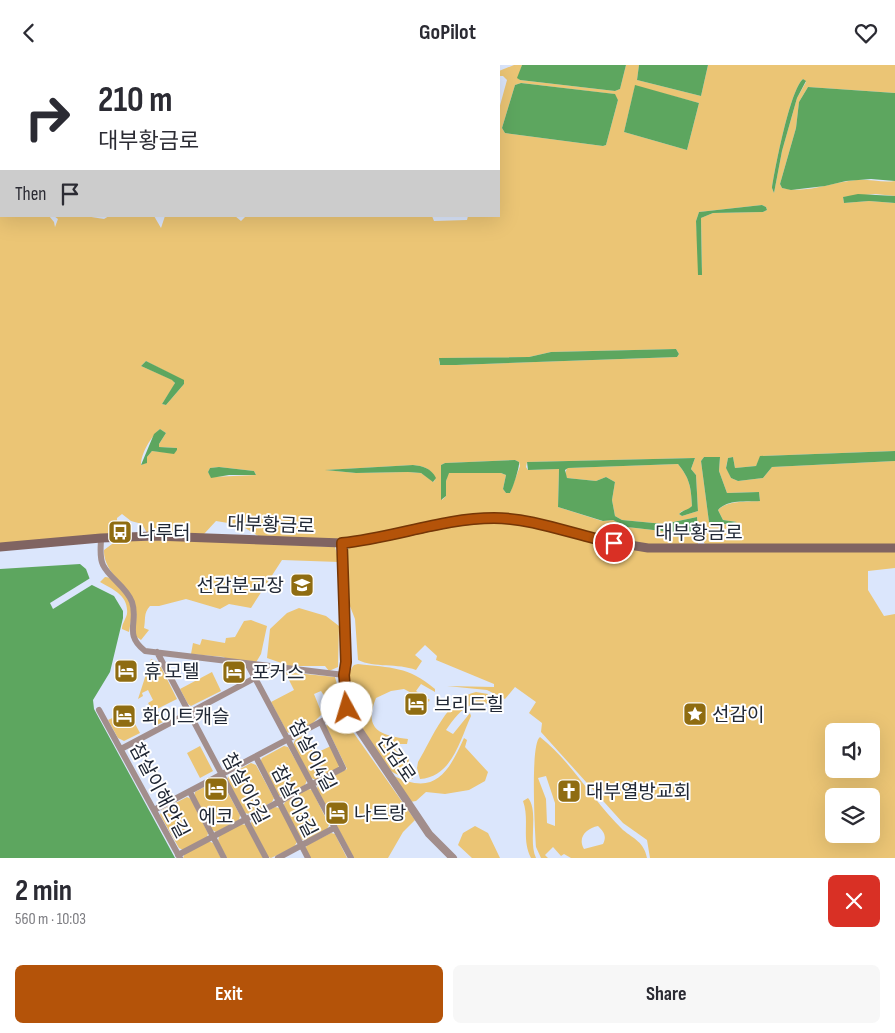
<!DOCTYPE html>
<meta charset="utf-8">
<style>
:root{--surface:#fff;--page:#f7f7f7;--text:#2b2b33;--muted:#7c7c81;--accent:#b45309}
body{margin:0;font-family:"Sofia Sans Condensed","Noto Sans KR",sans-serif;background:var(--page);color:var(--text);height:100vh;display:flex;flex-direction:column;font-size:19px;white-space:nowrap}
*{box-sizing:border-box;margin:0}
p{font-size:16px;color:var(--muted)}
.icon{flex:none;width:28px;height:28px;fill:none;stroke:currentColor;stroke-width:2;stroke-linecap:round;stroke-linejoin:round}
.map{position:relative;height:793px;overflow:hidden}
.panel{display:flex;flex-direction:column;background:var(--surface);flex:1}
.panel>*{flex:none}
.banner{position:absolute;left:0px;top:0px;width:500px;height:152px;box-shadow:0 5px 20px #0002;background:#fff;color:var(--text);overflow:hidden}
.buttons{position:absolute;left:825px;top:658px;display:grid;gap:10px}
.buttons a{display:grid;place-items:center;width:55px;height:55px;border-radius:8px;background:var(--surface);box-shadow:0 5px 20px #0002;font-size:25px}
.pin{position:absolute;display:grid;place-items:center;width:42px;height:42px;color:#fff;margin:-21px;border:2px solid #fff;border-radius:50%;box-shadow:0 1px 5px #0007}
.me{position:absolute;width:55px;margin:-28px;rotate:354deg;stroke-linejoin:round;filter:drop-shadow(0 0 4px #0008)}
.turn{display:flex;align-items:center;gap:18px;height:105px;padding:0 15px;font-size:22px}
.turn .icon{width:65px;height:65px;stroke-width:2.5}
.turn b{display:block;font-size:35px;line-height:42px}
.then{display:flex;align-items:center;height:48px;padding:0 15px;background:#0003;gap:10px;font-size:19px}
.round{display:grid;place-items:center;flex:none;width:52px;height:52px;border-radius:8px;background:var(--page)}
.head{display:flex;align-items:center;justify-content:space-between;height:85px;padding:0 15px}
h1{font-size:30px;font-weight:700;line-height:38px}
.cta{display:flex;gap:10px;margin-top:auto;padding:10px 15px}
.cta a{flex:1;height:58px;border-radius:8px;background:var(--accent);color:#fff;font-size:20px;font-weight:700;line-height:58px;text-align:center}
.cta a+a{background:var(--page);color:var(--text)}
header{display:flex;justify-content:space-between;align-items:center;height:65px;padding:0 15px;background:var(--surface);font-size:22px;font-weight:700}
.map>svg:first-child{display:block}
.green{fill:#ebc575;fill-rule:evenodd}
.water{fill:#5da65f}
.pier{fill:#dbe6fc}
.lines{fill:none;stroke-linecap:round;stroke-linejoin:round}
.minor{stroke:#a28e8c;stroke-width:6}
.tertiary{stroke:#a28e8c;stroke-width:8}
.secondary{stroke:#806462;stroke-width:9}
.route-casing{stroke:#753606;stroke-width:12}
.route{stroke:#b45309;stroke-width:9}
.labels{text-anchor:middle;stroke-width:4;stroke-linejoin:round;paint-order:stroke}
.street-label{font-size:19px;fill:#212835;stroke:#fff}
.poi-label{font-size:19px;fill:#212835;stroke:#fff;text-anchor:start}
</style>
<header><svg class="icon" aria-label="back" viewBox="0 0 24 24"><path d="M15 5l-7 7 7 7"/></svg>GoPilot<svg class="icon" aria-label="heart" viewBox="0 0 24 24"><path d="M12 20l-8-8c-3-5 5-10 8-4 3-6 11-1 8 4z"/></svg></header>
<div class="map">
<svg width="895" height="793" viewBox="0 0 895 793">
<rect width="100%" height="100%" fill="#dbe6fc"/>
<!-- green -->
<path class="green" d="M514,0H522L518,13L520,15L615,26L620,24L626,0H639L637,15L701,31L708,0H895V28L808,22L799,37L796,63L780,119L782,123C807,129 832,117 856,115C869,114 883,118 895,116V131L875,129L843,132L844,138L869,136L895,138V386L761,391L756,401L735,403L733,392L728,393L726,402L731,413L738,416L763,413L772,402L895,396V481L708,482L704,478V465L698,471V480L692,482H653L623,477L522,453L490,450L448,456L363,474L347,475L260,472L240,460L216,456L204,469L147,468L142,459L131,456L122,449L117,453V467L114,470L0,479V125L1,151H49L54,157L55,162L58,154L54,151H85L104,154L109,151H154L161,163L165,151H235L241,156L246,151H432L434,156L467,155L468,151H499V44L507,15L503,11H499V6ZM803,14L806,17L797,33L782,86L774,128L772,123C775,103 790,25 803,14ZM521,18L614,29L618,35L606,80L603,81L505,68L502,63L515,20ZM635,21L699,38L687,85L624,67ZM762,140L766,142L767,145L763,147L713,148L701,153L702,202L700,211L696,156L699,147ZM676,284L679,289L677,292L456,300H440L439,297L440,293L529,292L551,287ZM146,296L184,316V319L166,340L162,339L175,319L173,315L141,301ZM160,364L166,368L159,379V382L177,383V385L173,388L152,386L147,392L146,398L141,400C141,388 151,372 160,364ZM704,392L720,393L719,406L727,428L759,427L760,436C746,437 728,435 718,445L723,455L736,457L734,458L713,461L709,457L701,396ZM695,393L691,404L696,410L698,446L682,451L679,449L682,446L688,445L692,441C691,422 690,414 678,399L567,403L565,409L567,413L596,416L606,412L615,417L612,435L615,451L622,455L664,459L697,452L698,468L678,472L662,466L627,462L613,455L602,456L558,442L559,404L528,405L526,402L527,397ZM515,395L519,397L520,401L510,428H506L503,424L506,410L501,408H448L446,416V431L442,435L441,400L445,398ZM413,400C423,401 431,403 435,413L434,417L421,408L408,407L356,408L326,405ZM219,402L254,406L256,410L211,412L208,407L210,403Z
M502,456L650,487L895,485V503L868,506V525L884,551L895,549V793H650L647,775L623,758L541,667L542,658L529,648L536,637L515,622L505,634L487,625L447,621L494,622V619L436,595L437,591L425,580L415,590L422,596L416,605C398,598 374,603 358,595L355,554L348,536L346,501V488L351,480L470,457ZM834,666H871V704H834ZM834,731H871V769H834Z
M173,475L335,482L339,497L282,495L251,543L229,539L220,544L186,534L159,541H150C143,549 146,554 144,563L149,565L141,575L134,570C135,562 138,550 135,543C128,521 103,507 104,485L116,476Z
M105,512C117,513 128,530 131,542C133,550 130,559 129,567L122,564C122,558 126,554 127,549C129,530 112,524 100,517Z
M299,543L326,551L339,561L338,602L329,606L325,601H290L267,593L270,564L287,548Z
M251,555L267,561L261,589L255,599L227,596L224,592L191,589L193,578L200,580L202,574L225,578L226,573L235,572L244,556Z
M151,594L159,598L177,634L157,644L163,657L155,661L153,656L160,654L154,641L151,643L148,638L153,635L148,625L142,628L143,631L138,634Z
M358,599C391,603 408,601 435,624V627L421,619L416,626L430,635L428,637L404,624L391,626L376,633C363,664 380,671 408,674L407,679H396L395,685L409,694L408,704L413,714C404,713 391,708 385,701C368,683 335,622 354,600Z
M212,607L221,626L191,641L188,639L180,624Z
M285,607L335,612L342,637L333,644L321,626L314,629L322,649L311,660L292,669L287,667L271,637L294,625Z
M476,627L488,629V638L480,641L474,639C461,643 453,655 446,665L453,669L470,648L471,651C460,675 452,712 420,714L417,703L418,697C432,674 447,633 476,627Z
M128,646L140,668L124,676L118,673L108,655Z
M341,650L415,755L403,767L388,793H354L317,724L318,719L347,704L326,661L329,656Z
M305,669L316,688L331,681L340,698L338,703L316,715L311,713L293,680L295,675Z
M540,672C570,695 594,737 623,765C634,774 644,777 647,793H571L564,789L561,791L553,782L545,790L548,793H541L536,782C535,767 530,678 540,672ZM546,711L555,738V761L547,758L546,734L538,713ZM598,761C604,767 607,771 603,779L584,784C577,772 587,763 598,761Z
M464,673L467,675L465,682L488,707L485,716L469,725L445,729L426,727L416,736L410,737L392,710C435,732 448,708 464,673Z
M200,681L213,706L200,713L187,688Z
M284,681L288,682L307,715L305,720L282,732L278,730L260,697L262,693Z
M251,698L256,700L274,733L272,737L249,749L245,748L227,714L229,710Z
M217,715L222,717L240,750L239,755L216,767L212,765L194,732L195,727Z
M308,724L312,725L329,760L327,764L305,776L301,774L283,741L285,737Z
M187,732L191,734L208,768L207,772L183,785L179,783L160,750L162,745Z
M528,733C539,746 528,776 536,793H531C521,773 530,756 523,736Z
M275,742L280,743L297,777L294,782L271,793L268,792L251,759L252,754Z
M241,759L246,760L263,793H227L218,776L219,771Z
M475,761L488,768L500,793H472L458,780L463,768Z
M331,768L335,769L347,793H310L305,785L307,780Z
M208,776L213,778L221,793H183L185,788Z"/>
<!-- water -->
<path class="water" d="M522,0H626L620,24L615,26L520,15L517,13Z
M639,0H708L701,31L637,15Z
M803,14L806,16L797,33L782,86L774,128L772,123C775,103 790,25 803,14Z
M521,18L615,29L618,35L606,80L603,81L505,68L502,63L515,20Z
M635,20L699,38L687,85L624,67Z
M808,22L895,28V116L871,114L846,116L825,121L791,125L782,123L780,119L796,63L799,37Z
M858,129L895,131V138L869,136L844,138L843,132Z
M762,140L766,142L767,145L763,147L713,148L701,153L702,210H698L696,156L699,147Z
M676,284L679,289L677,292L456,300H440L439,293L529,292L551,287Z
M146,296L184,315V319L166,340L162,339L175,318L172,315L141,301Z
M160,364L166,368L159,379V382L177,383V385L174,389L152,386L147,392V398L141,400L154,369Z
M895,386V396L772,402L763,413L738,416L731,413L726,403L728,393L733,392L735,403L756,401L760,391Z
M704,392H720L719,406L727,428L759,427L760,436C746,437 728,434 718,445L723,455L737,457L713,461L709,457L701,396Z
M695,393L691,404L696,410L698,446L682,451L679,449C683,445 688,445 692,441C691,422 690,414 678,399L568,403L565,405L567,413L596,416L606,412L615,417L612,435L615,451L622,455L664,459L697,452L698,468L678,472L662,466L627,462L613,455L603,456L558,442L559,404L528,405L527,397Z
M515,395L519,397C520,401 513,423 510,428H506L503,424L506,410L501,408H449L446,416V431L441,435V400L445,398Z
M413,400C423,401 431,403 436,413L433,417L421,408L408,407L356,408L325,405Z
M219,402L254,406L256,410H229L211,413L208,407L210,403Z
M80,499L86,504L92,520L114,531L123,546V553L110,607L93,635L94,644L175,793H0V504Z"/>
<!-- pier -->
<path class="pier" d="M92,512L95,518L53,544L50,538Z"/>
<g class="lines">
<!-- minor -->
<path class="minor" d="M101,473C101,481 99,492 103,500C110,514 126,521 132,537C139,557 123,569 145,586L344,610
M157,587L266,793
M248,600L351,793
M99,645L180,793
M121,684L255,613
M256,692L308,793
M190,727L224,793
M154,745L347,643
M178,790L343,703L321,657
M278,793L334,763"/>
<!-- tertiary -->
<path class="tertiary" d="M342,478L346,597L345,630L351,653L429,769L453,793"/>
<!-- secondary -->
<path class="secondary" d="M0,482L101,473L154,471L342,478L374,474L454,457L494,453L524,456L599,475L648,483H895"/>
</g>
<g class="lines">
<!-- route casing -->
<g class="route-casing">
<path id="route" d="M347,643L344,610L346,597L342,478C393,473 443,453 494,453C534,453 574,470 614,478"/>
</g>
<!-- route -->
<use href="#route" class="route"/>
</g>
<!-- icons -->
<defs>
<g id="bus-square" transform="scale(1.25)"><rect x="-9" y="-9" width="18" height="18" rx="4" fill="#8f6c11" stroke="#fff"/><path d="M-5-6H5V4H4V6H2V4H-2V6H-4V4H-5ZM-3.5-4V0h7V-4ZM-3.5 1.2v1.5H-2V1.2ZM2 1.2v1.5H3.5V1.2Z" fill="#fff"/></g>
<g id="school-square" transform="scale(1.25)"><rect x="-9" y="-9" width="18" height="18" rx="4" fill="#8f6c11" stroke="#fff"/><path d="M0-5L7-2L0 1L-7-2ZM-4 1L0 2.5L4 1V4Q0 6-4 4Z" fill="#fff"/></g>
<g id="hotel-square" transform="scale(1.25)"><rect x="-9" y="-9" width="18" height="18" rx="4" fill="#8f6c11" stroke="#fff"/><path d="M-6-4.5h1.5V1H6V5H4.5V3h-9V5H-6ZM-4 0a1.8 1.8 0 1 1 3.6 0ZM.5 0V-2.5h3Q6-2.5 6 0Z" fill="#fff"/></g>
<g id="sight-square" transform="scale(1.25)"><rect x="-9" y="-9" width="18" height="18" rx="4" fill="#8f6c11" stroke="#fff"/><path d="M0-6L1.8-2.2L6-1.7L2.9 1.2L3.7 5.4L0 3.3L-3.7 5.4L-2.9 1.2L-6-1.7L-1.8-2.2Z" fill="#fff"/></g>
<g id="church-square" transform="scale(1.25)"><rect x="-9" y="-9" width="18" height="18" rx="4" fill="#8f6c11" stroke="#fff"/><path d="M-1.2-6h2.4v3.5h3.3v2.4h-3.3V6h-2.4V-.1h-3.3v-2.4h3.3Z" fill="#fff"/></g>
</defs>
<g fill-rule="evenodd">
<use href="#bus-square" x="120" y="467"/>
<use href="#school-square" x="302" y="520"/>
<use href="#hotel-square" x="126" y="606"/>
<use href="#hotel-square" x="234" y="607"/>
<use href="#hotel-square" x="416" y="639"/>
<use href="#sight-square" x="695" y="649"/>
<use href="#hotel-square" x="124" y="651"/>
<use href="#hotel-square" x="216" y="724"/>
<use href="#church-square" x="569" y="726"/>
<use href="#hotel-square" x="337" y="748"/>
</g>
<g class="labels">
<!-- street labels -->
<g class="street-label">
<text transform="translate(271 459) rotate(2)" y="7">대부황금로</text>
<text x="699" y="474">대부황금로</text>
<text transform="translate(313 690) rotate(62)" y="7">참살이4길</text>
<text transform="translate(397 693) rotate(56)" y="7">선감로</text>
<text transform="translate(246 723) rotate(62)" y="7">참살이2길</text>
<text transform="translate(160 725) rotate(62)" y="7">참살이해안길</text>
<text transform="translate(295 736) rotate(63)" y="7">참살이3길</text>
</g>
<!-- poi labels -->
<g class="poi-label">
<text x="138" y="474">나루터</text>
<text x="284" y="527" text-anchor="end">선감분교장</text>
<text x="144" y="613">휴 모텔</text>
<text x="252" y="614">포커스</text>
<text x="434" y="646">브리드힐</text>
<text x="712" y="656">선감이</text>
<text x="142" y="658">화이트캐슬</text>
<text x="586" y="733">대부열방교회</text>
<text x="354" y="755">나트랑</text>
<text x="216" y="758" text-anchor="middle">에코</text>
</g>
</g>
</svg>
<div class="buttons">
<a><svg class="icon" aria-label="sound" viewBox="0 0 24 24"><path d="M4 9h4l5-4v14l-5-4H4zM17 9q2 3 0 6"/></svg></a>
<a><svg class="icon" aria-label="layers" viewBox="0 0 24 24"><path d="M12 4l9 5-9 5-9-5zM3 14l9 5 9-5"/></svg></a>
</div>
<div class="pin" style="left:614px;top:478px;background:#d93025"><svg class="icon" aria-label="arrive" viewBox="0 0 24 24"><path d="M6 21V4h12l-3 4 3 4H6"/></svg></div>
<svg class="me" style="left:347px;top:643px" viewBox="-20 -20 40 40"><circle r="19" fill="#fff"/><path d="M0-13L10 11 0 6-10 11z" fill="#b45309"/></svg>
<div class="banner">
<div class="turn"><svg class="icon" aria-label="right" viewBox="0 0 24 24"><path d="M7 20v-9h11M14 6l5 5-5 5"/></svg><div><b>210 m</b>대부황금로</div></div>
<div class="then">Then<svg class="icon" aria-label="arrive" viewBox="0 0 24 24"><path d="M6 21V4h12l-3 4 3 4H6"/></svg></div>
</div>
</div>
<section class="panel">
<div class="head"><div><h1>2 min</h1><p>560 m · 10:03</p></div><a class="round" style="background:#d93025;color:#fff"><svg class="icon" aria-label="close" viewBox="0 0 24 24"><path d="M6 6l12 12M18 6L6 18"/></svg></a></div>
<div class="cta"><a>Exit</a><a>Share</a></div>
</section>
